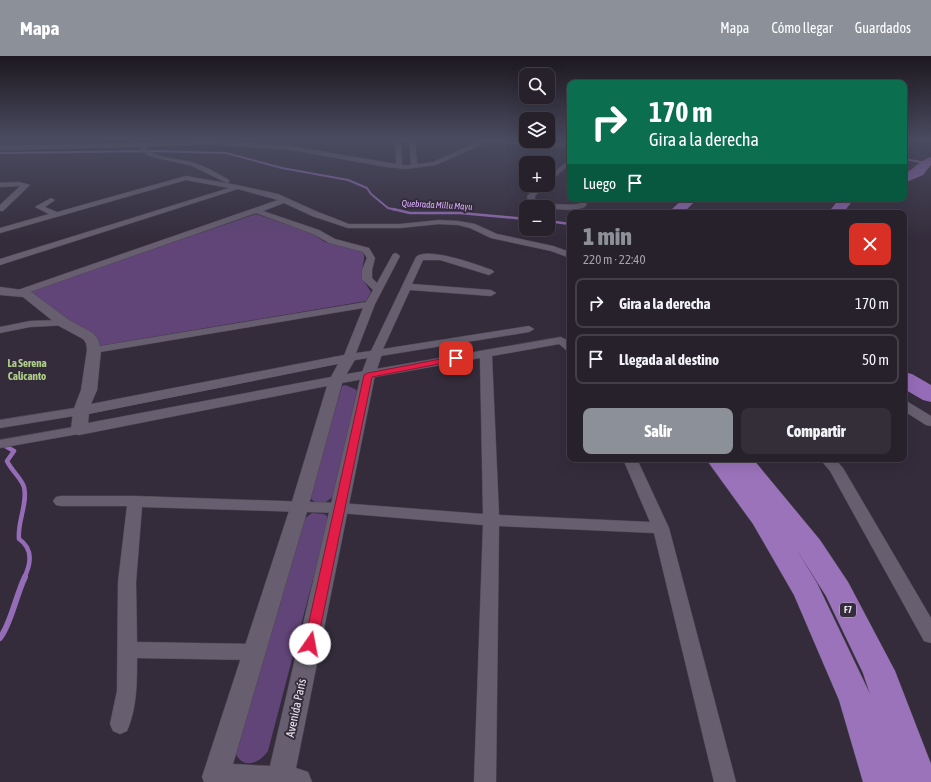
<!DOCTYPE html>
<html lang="es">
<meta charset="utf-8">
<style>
:root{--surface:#27212c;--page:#332e38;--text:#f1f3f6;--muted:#a4a3a9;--line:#433e48;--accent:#8c9099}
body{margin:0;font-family:"Asap Condensed",sans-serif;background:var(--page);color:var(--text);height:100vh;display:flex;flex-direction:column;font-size:15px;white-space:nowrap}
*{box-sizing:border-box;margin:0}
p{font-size:13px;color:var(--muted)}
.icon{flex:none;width:22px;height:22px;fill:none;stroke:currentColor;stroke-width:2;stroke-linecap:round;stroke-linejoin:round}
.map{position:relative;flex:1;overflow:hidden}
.details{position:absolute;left:567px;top:154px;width:340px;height:252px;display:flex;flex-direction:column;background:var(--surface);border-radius:8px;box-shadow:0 4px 16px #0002,0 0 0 1px var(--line)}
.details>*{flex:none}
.guide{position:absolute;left:567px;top:24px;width:340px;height:122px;border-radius:8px;box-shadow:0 4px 16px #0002,0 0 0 1px var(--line);background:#0b6e4f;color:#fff;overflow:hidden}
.tools{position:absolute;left:519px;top:12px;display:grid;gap:8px}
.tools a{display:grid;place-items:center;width:36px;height:36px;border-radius:8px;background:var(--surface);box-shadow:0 4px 16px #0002,0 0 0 1px var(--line);font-size:20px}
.pin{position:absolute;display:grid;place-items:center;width:34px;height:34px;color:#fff;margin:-17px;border-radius:8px;box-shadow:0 2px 6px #0006}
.me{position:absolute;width:44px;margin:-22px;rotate:12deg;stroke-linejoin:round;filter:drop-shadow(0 0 3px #0008)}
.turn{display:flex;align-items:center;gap:14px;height:84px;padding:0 16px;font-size:18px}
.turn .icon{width:52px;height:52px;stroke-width:2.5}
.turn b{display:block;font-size:28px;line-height:34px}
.then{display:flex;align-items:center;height:38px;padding:0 16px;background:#0003;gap:8px;font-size:15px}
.round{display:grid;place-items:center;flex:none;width:42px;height:42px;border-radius:8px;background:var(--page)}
.headline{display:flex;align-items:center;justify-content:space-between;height:68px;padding:0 16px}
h1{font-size:24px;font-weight:800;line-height:30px;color:var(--accent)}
.action{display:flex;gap:8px;margin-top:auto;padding:8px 16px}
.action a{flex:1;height:46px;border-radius:8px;background:var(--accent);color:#fff;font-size:16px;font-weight:800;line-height:46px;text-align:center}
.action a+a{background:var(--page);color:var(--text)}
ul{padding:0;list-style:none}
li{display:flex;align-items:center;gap:12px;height:50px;margin:0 8px 6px;padding:0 8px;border:2px solid var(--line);border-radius:8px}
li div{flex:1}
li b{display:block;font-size:15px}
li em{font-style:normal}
header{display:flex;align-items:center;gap:24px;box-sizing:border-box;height:56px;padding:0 20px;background:var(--accent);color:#fff}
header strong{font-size:19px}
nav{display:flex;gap:22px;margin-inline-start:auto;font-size:14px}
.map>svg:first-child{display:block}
.green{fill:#614478}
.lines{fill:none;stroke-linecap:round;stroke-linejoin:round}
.stream-far3{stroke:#956cb7;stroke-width:2}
.stream-far2{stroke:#956cb7;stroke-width:2.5}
.stream-far1{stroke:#956cb7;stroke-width:4.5}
.stream{stroke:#956cb7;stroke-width:6}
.river{fill:#956cb7;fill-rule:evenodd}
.minor-casing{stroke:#4e4854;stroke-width:1}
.tertiary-casing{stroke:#4e4854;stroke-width:1}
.trunk-casing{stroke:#4e4854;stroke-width:1}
.minor{fill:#675f6f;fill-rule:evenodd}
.tertiary{fill:#675f6f;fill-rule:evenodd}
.trunk{fill:#9b73bb;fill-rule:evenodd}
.route{fill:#e11d48;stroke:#92132f}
.labels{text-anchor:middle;stroke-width:4;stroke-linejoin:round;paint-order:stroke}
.far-water-label{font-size:9px;font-style:italic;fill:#daaeff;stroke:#342c3b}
.shield{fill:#342c3b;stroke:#b8b2bd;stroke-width:1}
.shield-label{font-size:9px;font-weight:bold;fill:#f0ecf5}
.neighbourhood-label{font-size:11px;font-weight:bold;fill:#afcf89;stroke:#342c3b}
.near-street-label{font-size:12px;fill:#f0ecf5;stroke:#342c3b}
</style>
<header>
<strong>Mapa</strong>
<nav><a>Mapa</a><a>Cómo llegar</a><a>Guardados</a></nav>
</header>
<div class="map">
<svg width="931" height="726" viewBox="0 0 931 726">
<rect width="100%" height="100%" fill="#342c3b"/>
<!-- green -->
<path class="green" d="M256,158L311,177L325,186L363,196C366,203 362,209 362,216C362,224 367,229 371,236L366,245L99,290V285L94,278L69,264L29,235Z
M345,329L355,333L357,335L334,440L326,446L316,447L310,442V439L342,330Z
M312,457L324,458L327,460L328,466L268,695C259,708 242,714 235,696L304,463Z"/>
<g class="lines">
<!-- stream-far3 -->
<path class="stream-far3" d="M0,97L154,95L226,97L282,112L348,124L367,132L371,138L388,152L396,154
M904,103L926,107"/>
<!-- stream-far2 -->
<path class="stream-far2" d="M393,153L410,157H460L526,163
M548,165L570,168"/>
<!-- stream-far1 -->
<path class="stream-far1" d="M0,387L14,395L7,405C11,414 22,423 24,431C28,448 17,466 19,483C34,493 31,508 24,522"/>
<!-- stream -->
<path class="stream" d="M0,582C11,568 16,539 25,521"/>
<!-- river -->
<path class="river" d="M931,101V109L923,119L904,127V118C914,113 920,104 931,101Z
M839,143H854L843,157H828Z
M904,316L912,318L931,329V346L923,344L904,333Z"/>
<!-- minor casing -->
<g class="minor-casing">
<path id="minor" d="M395,83H401L402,109H411L409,83H415L417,108L433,106L480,85L479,83L570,87V91L487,86L436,109L406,113L386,111L291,94L204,88L145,91C157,104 180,102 195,107C207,111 218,118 229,124V126L227,127L192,110L149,100L144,97L139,91L0,94V90L143,87L204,84L291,90L396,108Z
M570,103V108L548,127V121Z
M186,120L237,129L278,138L318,156L349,168H400L439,164L458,165L475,168L497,178L553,190L570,196V202L551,195L491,182L470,172L458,169L439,168L400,172H348L312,160L284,147L263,155L319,174L335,183L369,192L375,202L372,214V222L377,227L393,198L396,197L400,200L375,248L356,297L371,295L416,201C427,190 478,209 492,214L494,216L489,219L440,204H423L412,228L491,234L496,237L491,240L410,234L383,293L529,270L534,273L529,276L349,305L345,304L343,302L363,252L94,297L88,294L94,291L366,246L373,234L362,223V214L367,202L363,196L329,187L313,178L256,157L21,239H15L13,237L15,235L278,144L238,133L0,209V203L229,132L186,124L0,177V172L49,158L35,151L51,142L55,144L45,151L57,156Z
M19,126L30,129L3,155H0V149L20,130L0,131V127Z
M539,129H547L535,140V145C549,149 564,149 579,148V143H587L586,150C575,158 541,151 529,148L527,140Z
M64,264L69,267L68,269L30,271L0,277V271L30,265Z
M561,281L570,286V295L566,294L559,288L492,300L499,459L650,466L623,403H637L669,472L736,726H714L654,477L499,470L496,726H474L483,469L340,457L142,451L136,526L137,586L253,588L260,590L262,596L260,602L253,604L137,602C137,627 137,652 127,675L120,678L113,675L110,668L117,635L118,526L127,450H61L56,449L53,445L56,441L61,440H135L340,447L483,458L480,302L336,328L332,327L330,324L332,321L336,320Z
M904,345L908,346L931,360V370L926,369L904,355Z
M81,351L86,352L87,355L86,358L0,372V364Z
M79,370L84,371L86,374L84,377L0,392V384Z
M820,403H835L843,412L931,562V587L924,585L830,415Z"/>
</g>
<!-- tertiary casing -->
<g class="tertiary-casing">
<path id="tertiary" d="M0,231L30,235L69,264L93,277L98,283L101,294L97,334L91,348L349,298L354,299L356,302L343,324L308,452L233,708L270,710L361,319L370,295L375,294L380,295L382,298L375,319L296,712L308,716L312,726H204L202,721L290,452L327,330L79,379L73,378L71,374L73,355L81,334L87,294L86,287L83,283L59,270L23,241L0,239ZM338,308L331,321L88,367L89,358Z"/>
</g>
<!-- trunk casing -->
<g class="trunk-casing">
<path id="trunk" d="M683,143H697L683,157H668Z
M706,403H753L820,484L848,526L895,615L931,708V726H863L839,644L794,539L753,468ZM795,491L826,540L863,617L870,638L817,527Z"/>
</g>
<!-- minor -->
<use href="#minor" class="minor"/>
<!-- tertiary -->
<use href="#tertiary" class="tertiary"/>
<!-- trunk -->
<use href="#trunk" class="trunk"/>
</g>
<!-- sky -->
<linearGradient id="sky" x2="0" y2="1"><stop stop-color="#1d1820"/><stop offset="0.45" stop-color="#4a4b60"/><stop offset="1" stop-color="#4a4b60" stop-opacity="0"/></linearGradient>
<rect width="931" height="185" fill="url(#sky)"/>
<!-- route -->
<path class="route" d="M456,300L460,302L459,304L372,321L317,588L315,592L310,593L306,592L304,588L364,319L368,317Z"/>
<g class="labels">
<!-- far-water labels -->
<g class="far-water-label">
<text transform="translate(437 149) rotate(3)" y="3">Quebrada Millu Mayu</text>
</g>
<!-- shield labels -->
<rect class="shield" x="840" y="547" width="16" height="14" rx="3"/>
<g class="shield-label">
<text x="848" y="557">F7</text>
</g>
<!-- neighbourhood labels -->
<g class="neighbourhood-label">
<text x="27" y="311">La Serena<tspan x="27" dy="13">Calicanto</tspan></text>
</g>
<!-- near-street labels -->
<g class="near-street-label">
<text transform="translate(296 652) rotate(-78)" y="4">Avenida París</text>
</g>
</g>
</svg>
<div class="tools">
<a><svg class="icon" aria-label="search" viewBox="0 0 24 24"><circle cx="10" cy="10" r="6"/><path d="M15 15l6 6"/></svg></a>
<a><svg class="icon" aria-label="layers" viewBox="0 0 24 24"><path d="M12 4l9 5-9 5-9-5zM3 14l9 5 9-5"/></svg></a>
<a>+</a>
<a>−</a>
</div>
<div class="pin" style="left:456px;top:302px;background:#d93025"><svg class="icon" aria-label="arrive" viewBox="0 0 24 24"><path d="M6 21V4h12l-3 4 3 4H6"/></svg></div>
<svg class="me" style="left:310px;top:588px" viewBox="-20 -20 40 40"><circle r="19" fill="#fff"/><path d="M0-13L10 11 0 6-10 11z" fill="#e11d48"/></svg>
<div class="guide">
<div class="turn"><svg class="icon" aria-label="right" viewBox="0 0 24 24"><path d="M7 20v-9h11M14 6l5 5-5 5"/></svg><div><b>170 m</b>Gira a la derecha</div></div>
<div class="then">Luego<svg class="icon" aria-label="arrive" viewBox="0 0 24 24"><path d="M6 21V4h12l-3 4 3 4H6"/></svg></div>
</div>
<section class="details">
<div class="headline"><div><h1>1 min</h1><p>220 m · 22:40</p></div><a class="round" style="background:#d93025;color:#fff"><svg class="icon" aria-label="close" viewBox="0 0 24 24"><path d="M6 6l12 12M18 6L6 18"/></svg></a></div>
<ul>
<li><svg class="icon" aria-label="right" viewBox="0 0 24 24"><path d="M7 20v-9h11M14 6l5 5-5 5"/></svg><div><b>Gira a la derecha</b></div><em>170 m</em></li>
<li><svg class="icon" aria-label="arrive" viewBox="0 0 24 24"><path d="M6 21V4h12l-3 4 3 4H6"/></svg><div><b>Llegada al destino</b></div><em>50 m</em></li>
</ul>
<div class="action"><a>Salir</a><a>Compartir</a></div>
</section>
</div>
